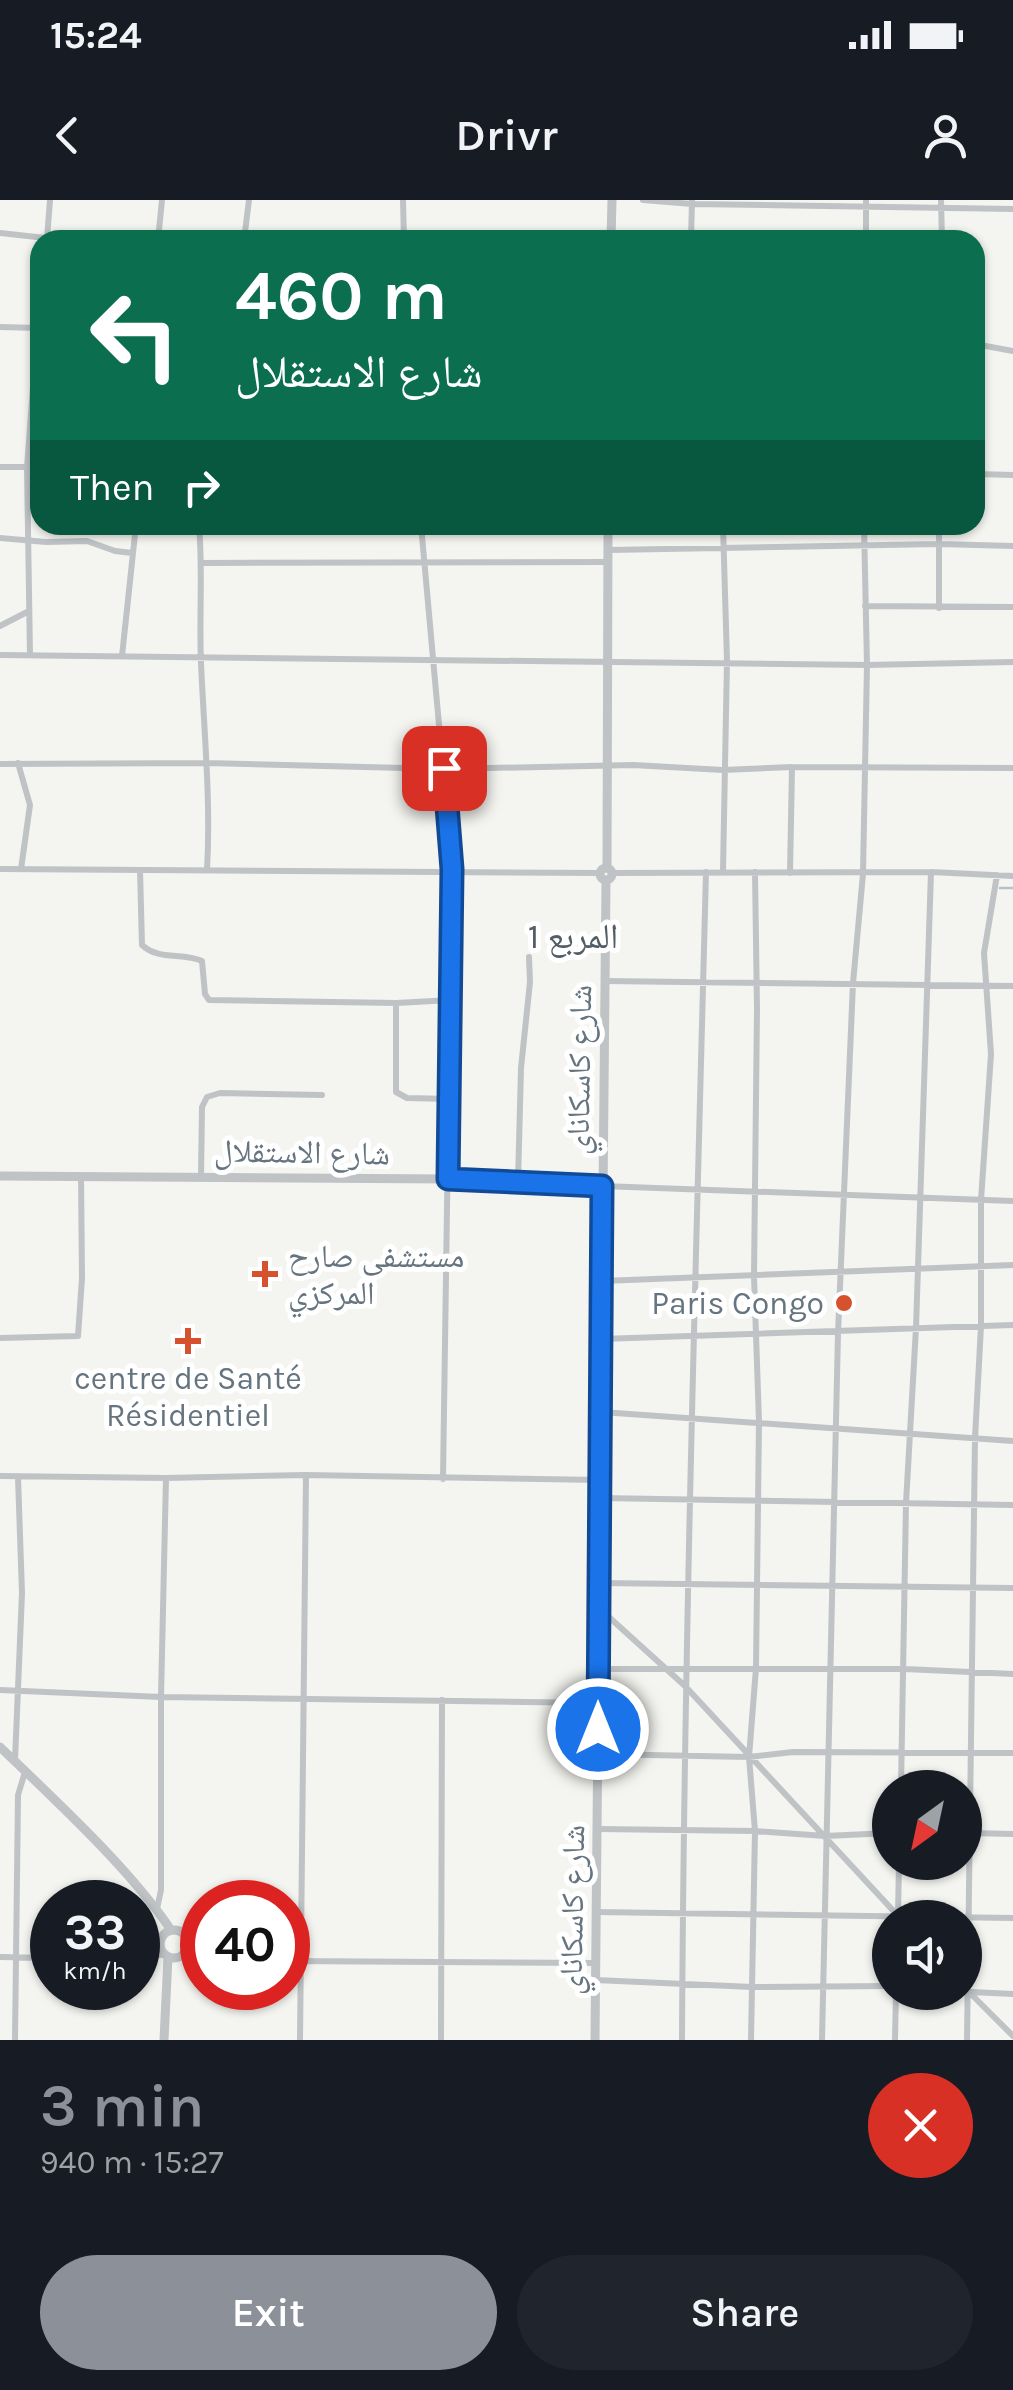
<!DOCTYPE html>
<meta charset="utf-8">
<style>
:root{--surface:#171b24;--page:#20242c;--text:#f1f3f6;--muted:#9ea1a6;--accent:#8c9099}
body{margin:0;font-family:Karla,"Noto Naskh Arabic",sans-serif;background:var(--page);color:var(--text);height:100vh;display:flex;flex-direction:column;font-size:38px;white-space:nowrap}
*{box-sizing:border-box;margin:0}
p{font-size:32px;color:var(--muted)}
.icon{flex:none;width:55px;height:55px;fill:none;stroke:currentColor;stroke-width:2;stroke-linecap:round;stroke-linejoin:round}
.map{position:relative;height:1840px;overflow:hidden}
.sheet{display:flex;flex-direction:column;background:var(--surface);flex:1}
.sheet>*{flex:none}
.hud{position:absolute;left:30px;top:30px;width:955px;height:305px;border-radius:30px;box-shadow:0 2px 8px #0004;background:#0b6e4f;color:#fff;overflow:hidden}
.needle{width:65px;rotate:213deg}
.tools{position:absolute;left:872px;top:1570px;display:grid;gap:20px}
.tools a{display:grid;place-items:center;width:110px;height:110px;border-radius:50%;background:var(--surface);box-shadow:0 2px 8px #0004;font-size:50px}
.speed{position:absolute;left:30px;top:1680px;display:flex;gap:20px;font-size:50px;font-weight:700;text-align:center}
.speed>*{display:grid;place-content:center;width:130px;height:130px;border-radius:50%;background:var(--surface);box-shadow:0 2px 8px #0004;line-height:1}
.speed small{font-size:25px;font-weight:400}
.speed .limit{border:15px solid #d22;background:#fff;color:#111}
.pin{position:absolute;display:grid;place-items:center;width:85px;height:85px;color:#fff;margin:-42px;border-radius:20px;box-shadow:0 5px 15px #0006}
.me{position:absolute;width:110px;margin:-55px;rotate:0deg;stroke-linejoin:round;filter:drop-shadow(0 0 8px #0008)}
.turn{display:flex;align-items:center;gap:35px;height:210px;padding:0 40px;font-size:45px}
.turn .icon{width:130px;height:130px;stroke-width:2.5}
.turn b{display:block;font-size:70px;line-height:85px}
.then{display:flex;align-items:center;height:95px;padding:0 40px;background:#0003;gap:20px;font-size:38px}
.round{display:grid;place-items:center;flex:none;width:105px;height:105px;border-radius:52px;background:var(--page)}
.head{display:flex;align-items:center;justify-content:space-between;height:170px;padding:0 40px}
h1{font-size:60px;font-weight:600;line-height:75px;color:var(--accent)}
.primary-button{display:flex;gap:20px;margin-top:auto;padding:20px 40px}
.primary-button a{flex:1;height:115px;border-radius:60px;background:var(--accent);color:#fff;font-size:40px;font-weight:600;line-height:115px;text-align:center}
.primary-button a+a{background:var(--page);color:var(--text)}
.status{display:flex;justify-content:space-between;align-items:center;height:70px;padding:0 50px;background:var(--surface);direction:ltr}
.status svg{height:28px;fill:currentColor}
header{display:flex;justify-content:space-between;align-items:center;height:130px;padding:0 40px;background:var(--surface);font-size:45px;font-weight:600}
.map>svg:first-child{display:block}
.lines{fill:none;stroke-linecap:round;stroke-linejoin:round}
.stream{stroke:#b7c2c6;stroke-width:2.5}
.minor{stroke:#bfc3c6;stroke-width:6}
.tertiary{stroke:#bfc3c6;stroke-width:9}
.route-casing{stroke:#114b97;stroke-width:25}
.route{stroke:#1a73e8;stroke-width:18}
.poi-dot{fill:#d6522e;stroke:#fff;stroke-width:4}
.labels{text-anchor:middle;stroke-width:10;stroke-linejoin:round;paint-order:stroke}
.street-label{font-size:32px;fill:#65747f;stroke:#fff}
.poi-label{font-size:32px;fill:#65747f;stroke:#fff;text-anchor:start}
.neighbourhood-label{font-size:35px;fill:#525d65;stroke:#fff}
</style>
<div class="status"><b>15:24</b><svg viewBox="0 0 49 12"><path d="M0 12V9h3v3zM5 12V6h3v6zM10 12V3h3v9zM15 12V0h3v12zM26 1h20v11H26zM47 4h2v5h-2z"/></svg></div>
<header><svg class="icon" aria-label="back" viewBox="0 0 24 24"><path d="M15 5l-7 7 7 7"/></svg>Drivr<svg class="icon" aria-label="person" viewBox="0 0 24 24"><circle cx="12" cy="8" r="4"/><path d="M4 21q1-7 8-7t8 7"/></svg></header>
<div class="map">
<svg width="1013" height="1840" viewBox="0 0 1013 1840">
<rect width="100%" height="100%" fill="#f4f4f0"/>
<g class="lines">
<!-- stream -->
<path class="stream" d="M1000,688H1013"/>
<!-- minor -->
<path class="minor" d="M403,0L404,40
M643,0L692,4L1013,9
M866,0V40
M941,0L942,40
M0,33L64,40
M47,39L50,0
M158,40L162,0
M244,40L249,0
M691,40L692,1
M0,127L39,128
M975,144L1013,151
M0,267H40
M975,274L1013,275
M199,325C203,371 199,417 201,463C204,532 211,601 207,670
M421,325L452,669L443,1279
M939,325V408
M0,338L46,342L87,341L115,351L132,353
M607,350L939,344L1013,346
M202,363L607,362
M865,406L1013,407
M0,426L29,411
M0,455L867,465L1013,462
M30,455L27,267L40,95
M122,456L136,325
M18,563L30,605L21,669
M0,564L207,563L444,569L633,565L723,570L792,567L1013,568
M0,669L600,673
M140,670L142,745C159,761 182,752 202,761L205,794L209,800L396,803L452,800
M723,671L727,461L723,325
M612,673L931,672L1013,676
M790,673L792,567
M605,781L1013,786
M396,803V892L407,898L450,899
M201,976L202,907L207,897L220,893L322,895
M518,982L521,868L530,782L529,757
M602,986L1013,1001
M602,1081L1013,1065
M0,1138L78,1136L82,1078L81,976
M601,1139L1013,1125
M601,1212L1013,1241
M0,1276L166,1278L306,1275L600,1280
M600,1298L1013,1305
M600,1383L1013,1388
M600,1409L685,1486L900,1718
M599,1469H905L1013,1474
M0,1490L161,1497L598,1503
M599,1554L749,1557L793,1552L1013,1553
M15,1560L22,1393L18,1277
M901,1588L906,1303L916,1128L931,672
M598,1629L755,1631L825,1636L890,1633
M969,1633L1013,1634
M157,1709L161,1690V1497L166,1278
M596,1712L1013,1718
M898,1716L899,1662
M186,1751L202,1758
M0,1757L52,1758
M138,1759L164,1754
M288,1761L596,1763
M595,1780L752,1787L890,1786
M968,1791L1013,1836
M971,1792L1013,1794
M15,1840L18,1595L25,1572
M300,1840L306,1275
M441,1840L442,1500
M682,1840C684,1450 696,1061 706,672
M751,1840L755,1631L749,1557L756,1468L759,1222L754,1076L757,809L755,672
M822,1840L838,1133L853,783L863,674L867,465L864,325
M895,1840L896,1792
M967,1840L975,1238L981,1126V1000L991,854L984,753L997,675"/>
<!-- tertiary -->
<path class="tertiary" d="M611,40L612,0
M600 674a6 6 0 1 1 12 0a6 6 0 1 1-12 0Z
M607,668L608,325
M0,976L448,979L602,986
M0,1547C55,1600 129,1668 171,1730
M160 1744a14 14 0 1 1 28 0a14 14 0 1 1-28 0Z
M164,1840L168,1757
M595,1840L606,680"/>
</g>
<g class="lines">
<!-- route casing -->
<g class="route-casing">
<path id="route" d="M444,568L452,669L448,979L602,986L598,1529"/>
</g>
<!-- route -->
<use href="#route" class="route"/>
</g>
<!-- markers -->
<g class="poi-dot">
<path d="M260 1059h10v10h10v10h-10v10h-10v-10h-10v-10h10z"/>
<circle cx="844" cy="1103" r="10"/>
<path d="M183 1126h10v10h10v10h-10v10h-10v-10h-10v-10h10z"/>
</g>
<g class="labels">
<!-- street labels -->
<g class="street-label">
<text transform="translate(579 870) rotate(-89)" y="11">شارع كاسكاناي</text>
<text transform="translate(302 952) rotate(1)" y="11">شارع الاستقلال</text>
<text transform="translate(572 1710) rotate(-89)" y="11">شارع كاسكاناي</text>
</g>
<!-- poi labels -->
<g class="poi-label">
<text x="288" y="1067">مستشفى صارح<tspan x="288" dy="37">المركزي</tspan></text>
<text x="824" y="1114" text-anchor="end">Paris Congo</text>
<text x="188" y="1189" text-anchor="middle">centre de Santé<tspan x="188" dy="37">Résidentiel</tspan></text>
</g>
<!-- neighbourhood labels -->
<g class="neighbourhood-label">
<text x="573" y="748">المربع 1</text>
</g>
</g>
</svg>
<div class="tools">
<a><svg class="needle" viewBox="-14 -14 28 28"><path d="M0-13l5 13h-10z" fill="#e53935"/><path d="M0 13l5-13h-10z" fill="#9ea1a6"/></svg></a>
<a><svg class="icon" aria-label="sound" viewBox="0 0 24 24"><path d="M4 9h4l5-4v14l-5-4H4zM17 9q2 3 0 6"/></svg></a>
</div>
<div class="speed"><div>33<small>km/h</small></div><div class="limit">40</div></div>
<div class="pin" style="left:444px;top:568px;background:#d93025"><svg class="icon" aria-label="arrive" viewBox="0 0 24 24"><path d="M6 21V4h12l-3 4 3 4H6"/></svg></div>
<svg class="me" style="left:598px;top:1529px" viewBox="-20 -20 40 40"><circle r="17" fill="#1a73e8" stroke="#fff" stroke-width="3"/><path d="M0-11L8 9 0 5-8 9z" fill="#fff"/></svg>
<div class="hud">
<div class="turn"><svg class="icon" aria-label="left" viewBox="0 0 24 24"><path d="M17 20v-9H6M10 6l-5 5 5 5"/></svg><div><b>460 m</b>شارع الاستقلال</div></div>
<div class="then">Then<svg class="icon" aria-label="right" viewBox="0 0 24 24"><path d="M7 20v-9h11M14 6l5 5-5 5"/></svg></div>
</div>
</div>
<section class="sheet">
<div class="head"><div><h1>3 min</h1><p>940 m · 15:27</p></div><a class="round" style="background:#d93025;color:#fff"><svg class="icon" aria-label="close" viewBox="0 0 24 24"><path d="M6 6l12 12M18 6L6 18"/></svg></a></div>
<div class="primary-button"><a>Exit</a><a>Share</a></div>
</section>
